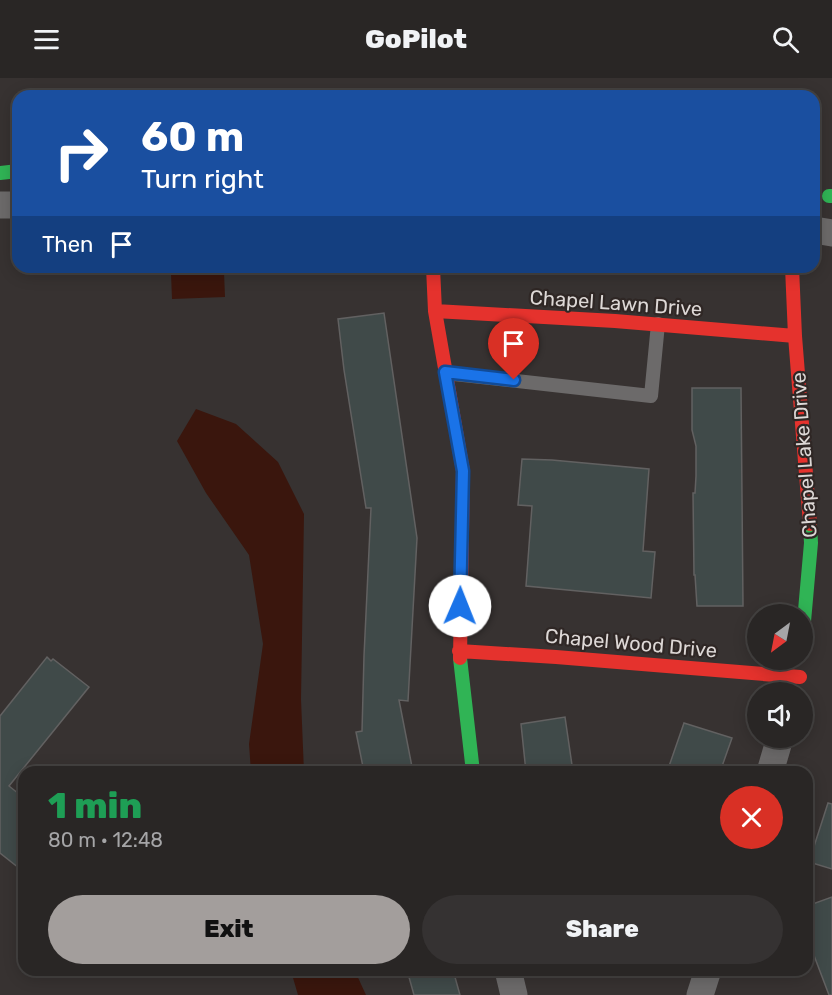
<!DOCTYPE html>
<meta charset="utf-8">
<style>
:root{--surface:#292625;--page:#353232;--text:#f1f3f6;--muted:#a5a5a7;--line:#454342;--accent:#a39e9c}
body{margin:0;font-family:Rubik,sans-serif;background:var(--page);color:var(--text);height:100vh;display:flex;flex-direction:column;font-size:22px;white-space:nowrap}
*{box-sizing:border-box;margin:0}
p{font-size:20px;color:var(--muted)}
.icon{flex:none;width:33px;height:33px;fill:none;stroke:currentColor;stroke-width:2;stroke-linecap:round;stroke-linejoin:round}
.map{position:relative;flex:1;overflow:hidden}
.side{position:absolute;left:18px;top:688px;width:795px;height:210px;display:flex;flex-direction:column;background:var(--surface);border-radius:18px;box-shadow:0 3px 15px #0003,0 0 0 2px var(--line)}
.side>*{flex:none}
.guide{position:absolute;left:12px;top:12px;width:808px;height:183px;border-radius:18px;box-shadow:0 3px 15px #0003,0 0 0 2px var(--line);background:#1a4fa0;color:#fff;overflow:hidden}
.needle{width:39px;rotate:212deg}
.tools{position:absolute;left:747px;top:526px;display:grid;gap:12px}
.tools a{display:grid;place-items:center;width:66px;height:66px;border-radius:50%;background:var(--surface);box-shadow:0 3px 15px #0003,0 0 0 2px var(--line);font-size:30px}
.pin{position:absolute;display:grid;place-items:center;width:51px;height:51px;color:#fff;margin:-62px -26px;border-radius:50% 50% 50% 0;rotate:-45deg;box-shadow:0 0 6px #0007}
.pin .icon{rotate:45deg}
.me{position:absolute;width:66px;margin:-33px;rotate:1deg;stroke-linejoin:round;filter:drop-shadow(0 0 4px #0008)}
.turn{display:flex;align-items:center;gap:21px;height:126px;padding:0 30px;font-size:27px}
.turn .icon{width:78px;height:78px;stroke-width:2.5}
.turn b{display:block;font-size:42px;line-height:51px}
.then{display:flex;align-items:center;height:57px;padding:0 30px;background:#0003;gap:12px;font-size:22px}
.round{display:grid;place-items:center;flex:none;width:63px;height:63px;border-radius:32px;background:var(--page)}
.headline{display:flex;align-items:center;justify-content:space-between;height:102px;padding:0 30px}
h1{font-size:36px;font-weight:800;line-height:45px;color:#1e9e55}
.cta{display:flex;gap:12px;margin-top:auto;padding:12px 30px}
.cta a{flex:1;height:69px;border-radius:36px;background:var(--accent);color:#111;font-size:24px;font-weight:800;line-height:69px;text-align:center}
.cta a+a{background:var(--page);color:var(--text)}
header{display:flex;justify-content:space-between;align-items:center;height:78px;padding:0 30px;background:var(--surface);font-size:27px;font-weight:800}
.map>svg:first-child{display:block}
.water{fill:#3a160d}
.building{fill:#404a49;stroke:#626161;stroke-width:1.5}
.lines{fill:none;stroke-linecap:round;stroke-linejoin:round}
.lane{stroke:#6c6a6a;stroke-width:14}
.street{stroke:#6c6a6a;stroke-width:27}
.fast{stroke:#30b455;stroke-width:14}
.jam{stroke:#e5322d;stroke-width:14}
.route-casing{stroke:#114b97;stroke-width:15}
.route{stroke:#1a73e8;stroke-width:10}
.labels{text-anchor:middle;stroke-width:4.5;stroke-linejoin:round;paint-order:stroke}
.street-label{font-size:20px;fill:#ddd8d6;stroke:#2f2725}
</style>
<header><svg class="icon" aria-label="menu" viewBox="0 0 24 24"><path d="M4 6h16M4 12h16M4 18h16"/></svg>GoPilot<svg class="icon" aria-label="search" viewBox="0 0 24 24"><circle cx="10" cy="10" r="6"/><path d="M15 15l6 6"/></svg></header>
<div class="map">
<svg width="832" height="917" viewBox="0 0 832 917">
<rect width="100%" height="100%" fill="#373231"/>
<!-- water -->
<path class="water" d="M224,194L225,219L172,221L171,195Z
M196,331L236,346L278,384L304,436L301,621L304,694H251L249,666L263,566L249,477L206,415L177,363Z
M291,893H355L366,917H298Z"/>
<!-- building -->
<path class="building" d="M384,235L417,460L408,623L399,622L413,694H364L356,654L362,653L364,578L371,430H366L344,292L338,241Z
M692,310H741L743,528H697L695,497H694L693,415H695L696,398V368L692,352Z
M522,381L552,382L649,391L643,473L655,474L651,520L526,508L532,428L518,427Z
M47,579L51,583L53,581L89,609L9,708L24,720V794L0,775V638Z
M565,639L573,694H526L521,646Z
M684,645L732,660L720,694H667Z
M828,725L832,726V791L809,784Z
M832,819V917H829L807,859V828Z
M407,892H453L460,917H414Z"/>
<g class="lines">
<!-- lane -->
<path class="lane" d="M445,295L651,318L658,246"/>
<!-- street -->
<path class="street" d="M0,127H18
M814,152L832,155
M770,694L780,660
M508,892L514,917
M700,917L708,892"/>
<!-- fast -->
<path class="fast" d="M0,95L18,93
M829,118H832
M802,566L811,465L810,446
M460,580L473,694"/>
<!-- jam -->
<path class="jam" d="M433,189L435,233L463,393L460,580
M792,189L795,258L810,446
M435,233L615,243L795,258
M459,573L556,579L800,599"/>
</g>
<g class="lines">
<!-- route casing -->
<g class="route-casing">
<path id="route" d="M460,528L463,393L445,294L514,302"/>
</g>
<!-- route -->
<use href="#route" class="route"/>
</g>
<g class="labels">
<!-- street labels -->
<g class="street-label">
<text transform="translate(616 225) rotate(4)" y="7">Chapel Lawn Drive</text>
<text transform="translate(804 377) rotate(-94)" y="7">Chapel Lake Drive</text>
<text transform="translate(631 565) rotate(5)" y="7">Chapel Wood Drive</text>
</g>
</g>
</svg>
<div class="tools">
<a><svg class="needle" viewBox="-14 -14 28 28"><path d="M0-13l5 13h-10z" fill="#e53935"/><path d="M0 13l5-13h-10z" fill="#a5a5a7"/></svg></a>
<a><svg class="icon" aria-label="sound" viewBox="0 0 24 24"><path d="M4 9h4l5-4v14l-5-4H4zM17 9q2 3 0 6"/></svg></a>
</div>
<div class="pin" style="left:514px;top:302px;background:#d93025"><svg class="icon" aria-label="arrive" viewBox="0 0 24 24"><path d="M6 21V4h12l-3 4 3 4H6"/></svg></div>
<svg class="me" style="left:460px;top:528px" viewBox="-20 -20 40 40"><circle r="19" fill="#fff"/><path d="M0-13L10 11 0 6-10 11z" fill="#1a73e8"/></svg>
<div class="guide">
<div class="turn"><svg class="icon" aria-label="right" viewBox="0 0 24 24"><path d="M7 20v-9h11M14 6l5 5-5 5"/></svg><div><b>60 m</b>Turn right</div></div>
<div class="then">Then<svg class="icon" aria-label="arrive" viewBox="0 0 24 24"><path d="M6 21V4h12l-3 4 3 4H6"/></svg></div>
</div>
<section class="side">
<div class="headline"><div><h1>1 min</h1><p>80 m · 12:48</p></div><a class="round" style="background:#d93025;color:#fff"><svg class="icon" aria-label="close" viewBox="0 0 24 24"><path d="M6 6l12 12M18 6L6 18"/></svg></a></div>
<div class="cta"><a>Exit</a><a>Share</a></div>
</section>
</div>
